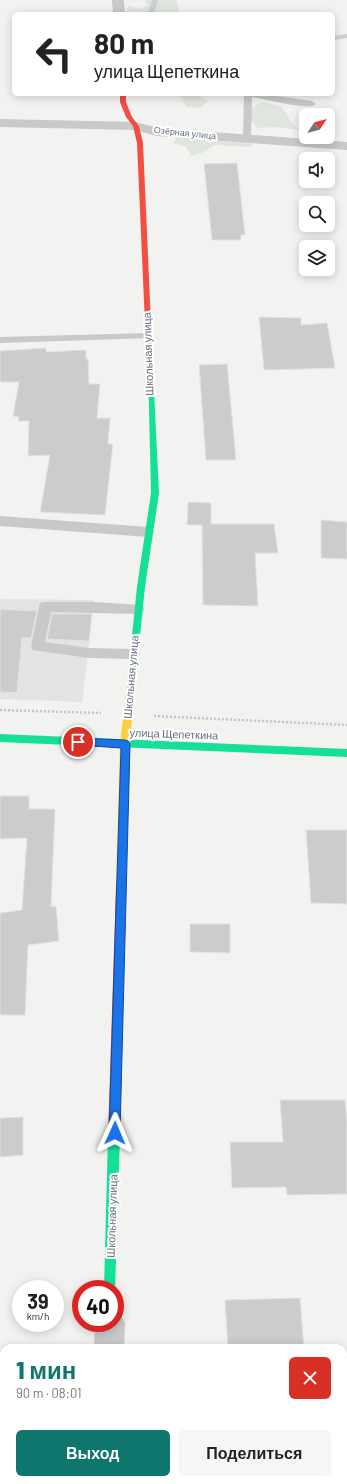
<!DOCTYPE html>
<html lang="ru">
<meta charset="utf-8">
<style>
:root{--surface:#fff;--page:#f6f6f6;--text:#222;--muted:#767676;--accent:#0f766e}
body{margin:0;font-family:Barlow,sans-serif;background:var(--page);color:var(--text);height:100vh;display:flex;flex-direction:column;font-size:15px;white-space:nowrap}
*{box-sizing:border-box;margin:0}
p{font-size:13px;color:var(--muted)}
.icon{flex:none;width:22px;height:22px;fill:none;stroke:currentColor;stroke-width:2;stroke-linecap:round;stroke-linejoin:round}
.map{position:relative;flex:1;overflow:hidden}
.side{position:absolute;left:0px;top:1344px;width:347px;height:140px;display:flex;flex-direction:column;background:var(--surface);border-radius:12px 12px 0 0;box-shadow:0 2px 10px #0003}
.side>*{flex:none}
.banner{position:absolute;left:12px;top:12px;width:323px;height:84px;border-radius:6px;box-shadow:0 2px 10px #0003;background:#fff;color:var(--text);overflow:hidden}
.needle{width:26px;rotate:55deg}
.controls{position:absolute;left:299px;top:108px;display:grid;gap:8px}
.controls a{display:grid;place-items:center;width:36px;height:36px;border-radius:6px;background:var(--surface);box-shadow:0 2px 10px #0003;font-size:20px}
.speed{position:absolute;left:12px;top:1280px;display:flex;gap:8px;font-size:20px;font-weight:700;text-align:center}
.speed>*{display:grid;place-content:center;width:52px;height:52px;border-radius:50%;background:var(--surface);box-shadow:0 2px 10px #0003;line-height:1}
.speed small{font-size:10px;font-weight:400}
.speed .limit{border:6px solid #d22;background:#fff;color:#111}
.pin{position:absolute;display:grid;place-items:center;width:34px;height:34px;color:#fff;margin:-17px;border:2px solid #fff;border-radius:50%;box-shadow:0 1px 4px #0007}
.me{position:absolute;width:44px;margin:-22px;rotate:1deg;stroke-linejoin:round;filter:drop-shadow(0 0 3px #0008)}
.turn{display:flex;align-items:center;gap:14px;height:84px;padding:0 16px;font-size:18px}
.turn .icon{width:52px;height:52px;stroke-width:2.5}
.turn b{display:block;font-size:28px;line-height:34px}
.round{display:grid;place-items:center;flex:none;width:42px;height:42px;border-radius:6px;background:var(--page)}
.summary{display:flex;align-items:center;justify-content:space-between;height:68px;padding:0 16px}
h1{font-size:24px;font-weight:800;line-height:30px;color:var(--accent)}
.primary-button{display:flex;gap:8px;margin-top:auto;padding:8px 16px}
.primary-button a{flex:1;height:46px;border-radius:6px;background:var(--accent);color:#fff;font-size:16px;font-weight:800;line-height:46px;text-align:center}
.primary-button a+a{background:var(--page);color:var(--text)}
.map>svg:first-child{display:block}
.built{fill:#e2e4e4}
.green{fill:#e1e5e0}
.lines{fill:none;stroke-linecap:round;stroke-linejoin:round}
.stream{fill:#cbd0d4;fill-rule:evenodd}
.building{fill:#cccccd;stroke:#e2e2e1}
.path{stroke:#c6c6c6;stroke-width:2.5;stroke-dasharray:2 2;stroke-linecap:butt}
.lane{fill:#c8c9ca;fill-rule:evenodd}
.street{fill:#c8c9ca;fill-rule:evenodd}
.fast{fill:#16e098;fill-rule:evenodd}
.slow{fill:#ffcf43;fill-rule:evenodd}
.jam{fill:#f24e42;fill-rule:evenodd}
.route{fill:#1a73e8;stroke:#114b97}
.labels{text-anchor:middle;stroke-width:4;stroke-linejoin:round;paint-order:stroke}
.far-street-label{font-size:9px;fill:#656f7e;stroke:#fff}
.street-label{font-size:11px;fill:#656f7e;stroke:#fff}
</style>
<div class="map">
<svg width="347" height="1484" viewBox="0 0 347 1484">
<rect width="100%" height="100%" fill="#f2f3f1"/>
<!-- built -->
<path class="built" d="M0,599L94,600L82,702L0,699Z"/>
<!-- green -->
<path class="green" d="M146,0H176L179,9L176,14H128L126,10L129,6L141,9L147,5L144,1Z
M179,94H197V95L208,101L200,108L186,107Z
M262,102L281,106L292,123L300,130L276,127L258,128L250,121L251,108Z
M179,135L254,142L250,147L215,145L202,153L191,156L186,147L173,143Z"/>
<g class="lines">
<!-- stream -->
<path class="stream" d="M152,0H158L154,14H148Z
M347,34V38L333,40V36Z"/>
</g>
<!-- building -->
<path class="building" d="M237,163L245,235H241V240H212L204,164Z
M259,317L301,318V325L327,323L335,368L264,370Z
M46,348V352L86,350V359H88L89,384H100L97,418H110L108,444H113L105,515L40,512L50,455L28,456L29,421H18L19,417L13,416L19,382H0V351Z
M227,364L236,460H206L199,365Z
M188,502L211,503V524H274L278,553H255L258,606L203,605L202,525H187Z
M321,520L347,522V559L321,558Z
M0,609L37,611L31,638H22L17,693L0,692Z
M52,614H92L89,641L47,639Z
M0,796H29V809H55L51,907L56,906L59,941L28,945L25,1015H0V913L22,910L27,838L0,839Z
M306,830H347V904L311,903Z
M190,924H230V953L190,952Z
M280,1100H345L347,1122V1194L287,1195L286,1187L232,1188L230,1142H283Z
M23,1117V1155L0,1157V1118Z
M300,1298L304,1348H228L225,1300Z"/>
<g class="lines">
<!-- path -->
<path class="path" d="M0,710L101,713
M154,716L347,725"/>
<!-- lane -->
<path class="lane" d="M244,94H262L312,101L316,104C309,111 264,99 252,97L251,138L247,141L243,138Z
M148,333L152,334L153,336L152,338L0,343V337Z
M0,516L148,527L152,529L154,532L152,535L148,537L0,526Z
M45,602H94L143,605L144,609L143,613L138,614L51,612L45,642L89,648L133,649L138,650L140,654L138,658L133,659L89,658L33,650L31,646L39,607L40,603Z"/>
<!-- street -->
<path class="street" d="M112,0H124L125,14H113Z
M0,119L136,122L158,128L347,142V150L157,136L135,130L0,127Z
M115,1310L120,1313L125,1323L124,1348H94L95,1323H115Z
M89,1480H121V1484H89Z"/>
<!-- fast -->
<path class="fast" d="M148,367H150L153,369L159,493L145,587L135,684L134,687H128L127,684L137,587L151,493Z
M0,734L347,749V757L0,742Z
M114,1130L118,1132L120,1136L115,1291V1289H104L108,1136L110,1132Z"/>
<!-- slow -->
<path class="slow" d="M131,680L134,681L135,684L130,744L126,886L124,889L121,891L118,889L116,886L120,744L127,684L128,681Z"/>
<!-- jam -->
<path class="jam" d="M120,94H126V102L132,117L139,126L143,143L153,369L150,371L147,369L137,143L133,126L126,117L120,102Z
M121,881L124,883L126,886L120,1136L118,1140L114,1142L110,1140L108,1136L116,886L118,883Z"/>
</g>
<!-- route -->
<path class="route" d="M78,738L125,740L128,741L130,744L120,1133L119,1137L115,1139L111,1137L109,1133L121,748L78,745L75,744L74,742L75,739Z"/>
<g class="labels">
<!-- far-street labels -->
<g class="far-street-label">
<text transform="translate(185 133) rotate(6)" y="3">Озёрная улица</text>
</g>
<!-- street labels -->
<g class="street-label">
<text transform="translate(148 354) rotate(-92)" y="4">Школьная улица</text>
<text transform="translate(131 677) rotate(-85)" y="4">Школьная улица</text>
<text transform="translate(174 734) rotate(2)" y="4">улица Щепеткина</text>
<text transform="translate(112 1216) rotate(-88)" y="4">Школьная улица</text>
</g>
</g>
</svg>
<div class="controls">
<a><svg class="needle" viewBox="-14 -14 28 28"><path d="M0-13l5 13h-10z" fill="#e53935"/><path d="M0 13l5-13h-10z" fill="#767676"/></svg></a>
<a><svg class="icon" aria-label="sound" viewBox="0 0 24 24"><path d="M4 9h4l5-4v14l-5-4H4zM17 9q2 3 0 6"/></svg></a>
<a><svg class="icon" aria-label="search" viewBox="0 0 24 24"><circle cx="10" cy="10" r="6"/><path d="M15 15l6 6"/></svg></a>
<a><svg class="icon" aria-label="layers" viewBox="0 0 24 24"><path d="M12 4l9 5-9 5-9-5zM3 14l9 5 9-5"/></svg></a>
</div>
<div class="speed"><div>39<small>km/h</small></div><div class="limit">40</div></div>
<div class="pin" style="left:78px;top:742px;background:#d93025"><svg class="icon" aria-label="arrive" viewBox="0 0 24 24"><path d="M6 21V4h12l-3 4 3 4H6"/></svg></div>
<svg class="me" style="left:115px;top:1133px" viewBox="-20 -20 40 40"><path d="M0-17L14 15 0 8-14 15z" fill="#1a73e8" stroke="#fff" stroke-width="4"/></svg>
<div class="banner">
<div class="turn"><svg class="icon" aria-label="left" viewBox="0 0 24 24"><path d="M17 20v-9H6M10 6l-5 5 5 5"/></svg><div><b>80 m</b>улица Щепеткина</div></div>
</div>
<section class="side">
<div class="summary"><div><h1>1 мин</h1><p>90 m · 08:01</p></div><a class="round" style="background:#d93025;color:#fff"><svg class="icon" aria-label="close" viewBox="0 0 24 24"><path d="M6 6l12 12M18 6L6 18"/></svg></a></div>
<div class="primary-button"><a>Выход</a><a>Поделиться</a></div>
</section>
</div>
